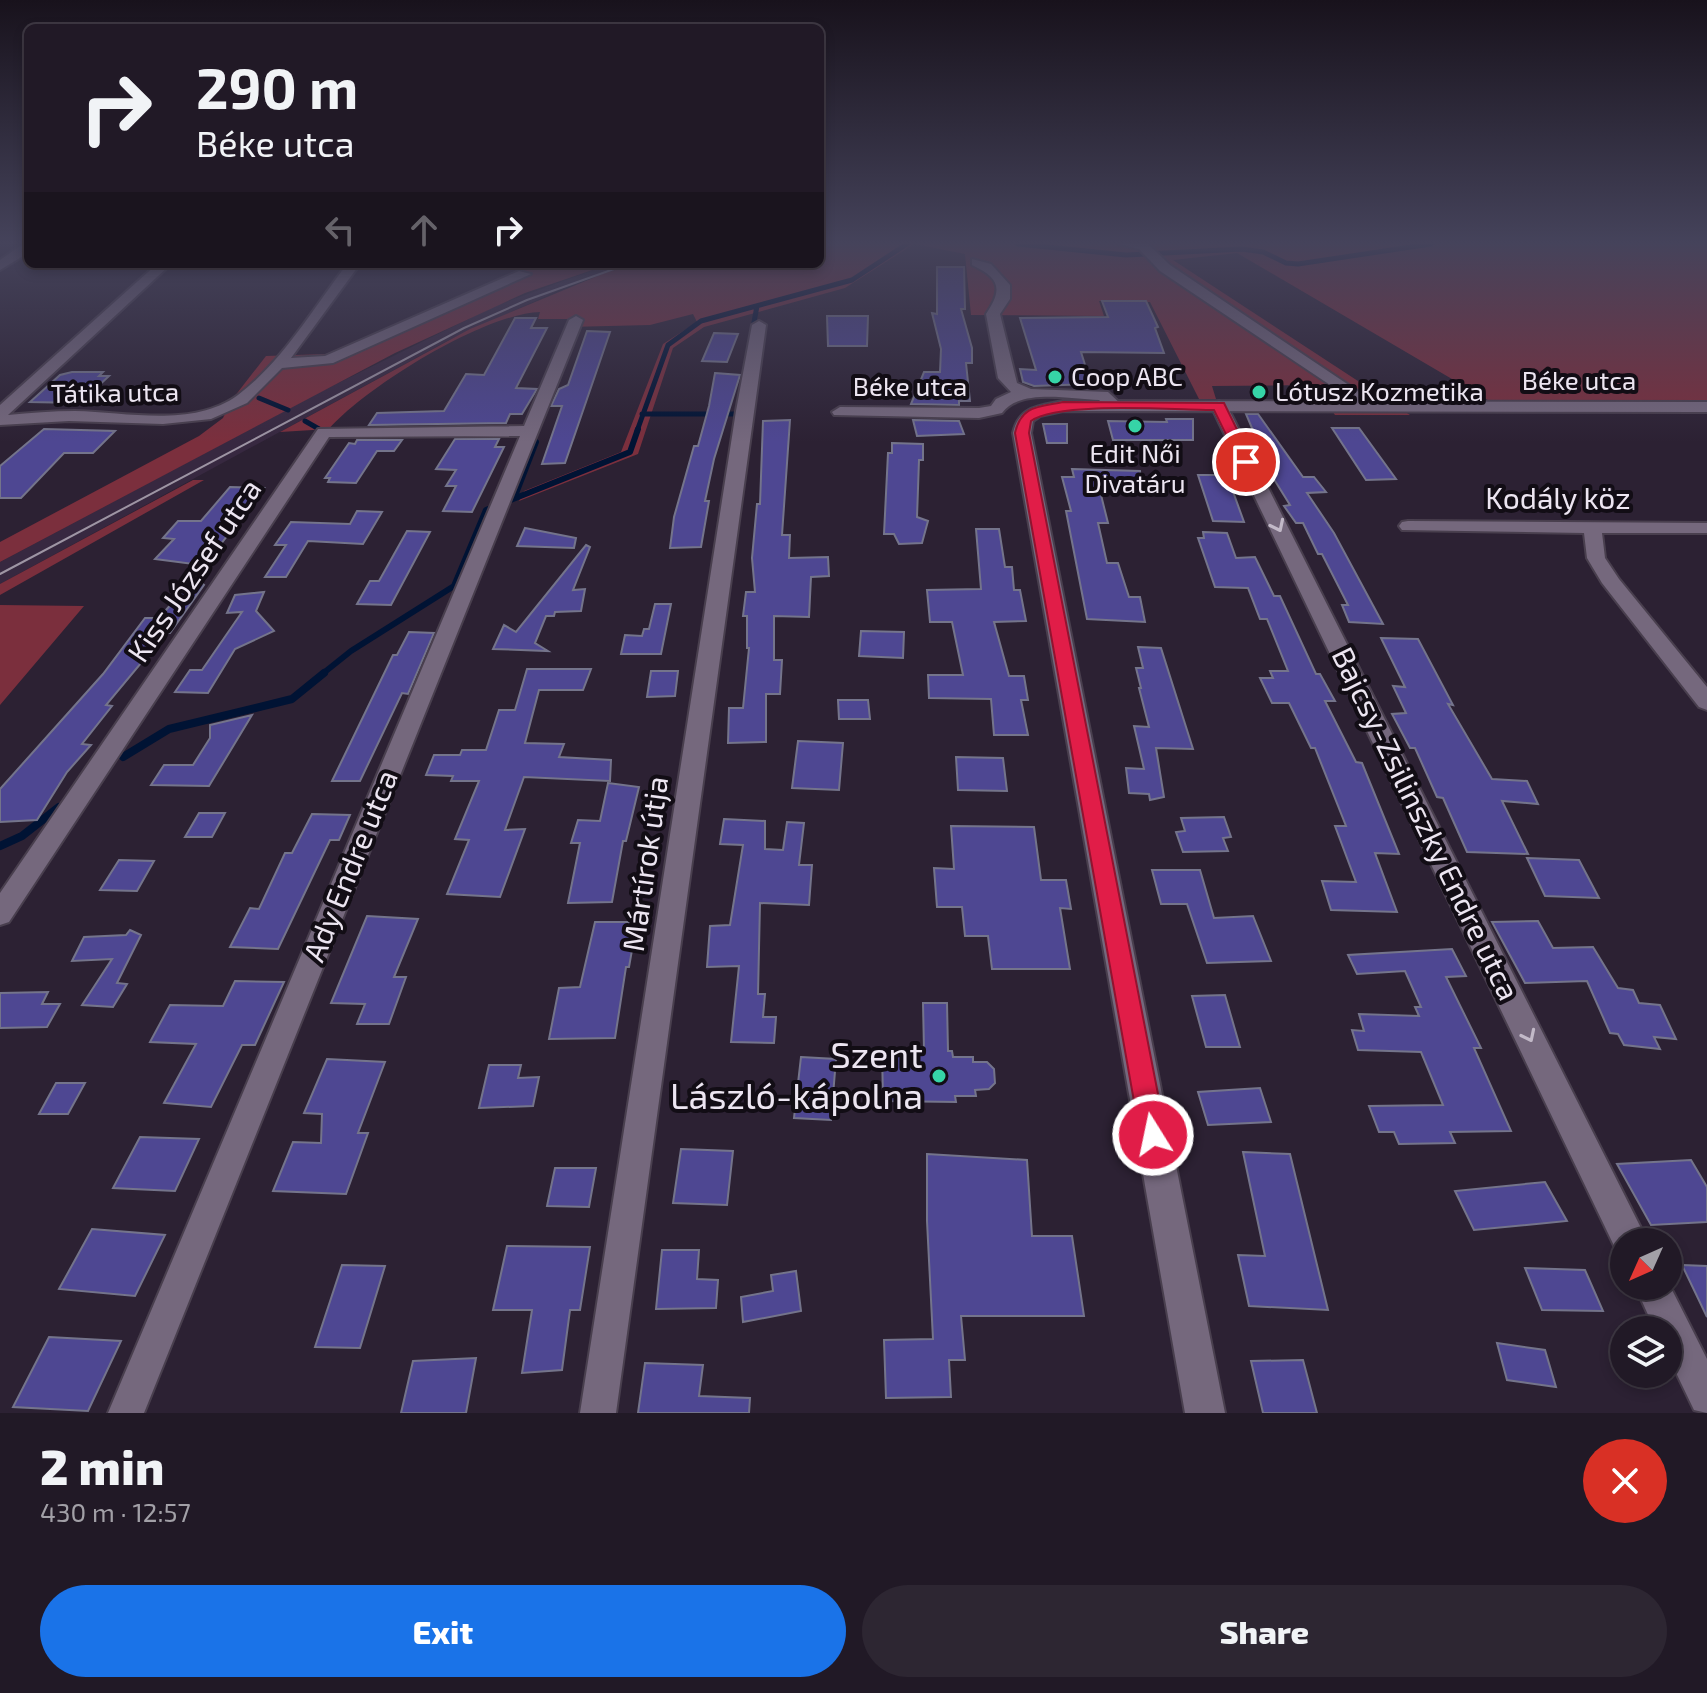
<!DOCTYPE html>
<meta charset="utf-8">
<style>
:root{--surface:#211926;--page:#2d2632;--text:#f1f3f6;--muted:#a2a0a7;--line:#3e3843;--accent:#1a73e8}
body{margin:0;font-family:"Exo 2",sans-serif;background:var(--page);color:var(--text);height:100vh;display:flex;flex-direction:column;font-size:30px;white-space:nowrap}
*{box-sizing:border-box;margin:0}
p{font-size:26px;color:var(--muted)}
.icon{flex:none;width:44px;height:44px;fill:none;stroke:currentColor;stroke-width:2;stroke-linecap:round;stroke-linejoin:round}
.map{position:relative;height:1413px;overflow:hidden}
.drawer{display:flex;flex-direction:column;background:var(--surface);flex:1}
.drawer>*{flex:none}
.hud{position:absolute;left:24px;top:24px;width:800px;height:244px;border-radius:12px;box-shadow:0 4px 12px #0003,0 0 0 2px var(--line);background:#211926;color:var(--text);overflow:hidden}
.needle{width:52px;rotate:225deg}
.tools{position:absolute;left:1610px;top:1228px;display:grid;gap:16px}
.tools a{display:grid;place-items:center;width:72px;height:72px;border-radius:50%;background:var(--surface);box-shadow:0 4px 12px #0003,0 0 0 2px var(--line);font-size:40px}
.pin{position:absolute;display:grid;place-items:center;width:68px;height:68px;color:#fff;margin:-34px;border:4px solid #fff;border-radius:50%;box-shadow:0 2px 8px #0007}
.me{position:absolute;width:88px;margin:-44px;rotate:350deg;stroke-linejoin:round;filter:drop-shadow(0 0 6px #0008)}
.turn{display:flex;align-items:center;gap:28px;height:168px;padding:0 40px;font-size:36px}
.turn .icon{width:104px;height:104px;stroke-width:2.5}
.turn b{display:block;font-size:56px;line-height:68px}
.lanes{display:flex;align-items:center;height:76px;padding:0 40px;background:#0003;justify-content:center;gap:40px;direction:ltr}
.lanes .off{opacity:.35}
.round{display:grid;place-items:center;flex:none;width:84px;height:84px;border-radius:42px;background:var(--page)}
.head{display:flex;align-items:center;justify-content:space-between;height:136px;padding:0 40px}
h1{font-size:48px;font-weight:800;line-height:60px}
.action{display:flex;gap:16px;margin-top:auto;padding:16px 40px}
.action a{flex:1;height:92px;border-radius:48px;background:var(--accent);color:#fff;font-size:32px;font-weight:800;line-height:92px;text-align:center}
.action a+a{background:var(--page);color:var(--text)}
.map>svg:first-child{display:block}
.built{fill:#372840}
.green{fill:#7b2f3d}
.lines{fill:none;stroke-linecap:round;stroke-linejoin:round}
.stream-far2{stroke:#001334;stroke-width:5}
.stream-far1{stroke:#001334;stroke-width:6}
.stream{stroke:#001334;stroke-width:8}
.building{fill:#4e4792;stroke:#74748b;stroke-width:2}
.minor-casing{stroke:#493f4e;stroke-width:4}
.tertiary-casing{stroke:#493f4e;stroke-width:4}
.minor{fill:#75687d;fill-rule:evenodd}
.tertiary{fill:#75687d;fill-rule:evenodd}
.tram{stroke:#9e95a4;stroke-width:2}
.oneway{stroke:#c2b9c8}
.route{fill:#e11d48;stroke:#92132f;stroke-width:2}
.poi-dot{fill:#36d4a7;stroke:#120d15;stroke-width:3}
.labels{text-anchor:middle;stroke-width:8;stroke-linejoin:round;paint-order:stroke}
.far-poi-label{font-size:26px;fill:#ece5f1;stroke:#120d15;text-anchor:start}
.far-street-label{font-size:26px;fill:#ece5f1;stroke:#120d15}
.street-label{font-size:30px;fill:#ece5f1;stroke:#120d15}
.near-poi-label{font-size:36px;fill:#ece5f1;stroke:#120d15;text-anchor:end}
</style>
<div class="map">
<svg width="1707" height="1413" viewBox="0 0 1707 1413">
<rect width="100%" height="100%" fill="#2c2133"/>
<!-- built -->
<path class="built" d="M610,264H635L575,283L447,341L0,584V562L318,393L495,306Z"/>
<!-- green -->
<path class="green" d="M820,244H914L845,288L704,327L673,348L638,454L519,501L524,491L621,452L663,344L697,322L693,314L650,325L568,327L570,319H538L540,312C483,314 366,387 329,429L280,432L470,329L605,273L635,264H820Z
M915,244H1707V407L1498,406L1237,253L1173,260L1410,415H1335L1313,385L1212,386L1216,399H1199L1150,302L1099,301L1104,316L971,315L965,254Z
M535,264H610L525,293L395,353L0,562V542L199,436L223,418L231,401L266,356L326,354Z
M193,480H204L0,595V584Z
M0,605L84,606L0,705Z"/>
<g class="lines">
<!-- stream-far2 -->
<path class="stream-far2" d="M1018,244L1126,255L1242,249L1263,252L1286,263L1298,264L1431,244
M752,333L757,306
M259,398L288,410
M642,414H736L739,419
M305,421L319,429
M637,431L668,345L701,321L852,280L907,244"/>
<!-- stream-far1 -->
<path class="stream-far1" d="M518,497L515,496L536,442
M321,675L351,651L454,586L486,510L630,452L638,429"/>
<!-- stream -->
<path class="stream" d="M123,757L169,729L292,699L324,673
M0,846L22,836L59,807"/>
</g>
<!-- building -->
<path class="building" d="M937,267H964L965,309H961L972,348V363H966L970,401H959V405L911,404L924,372H940L941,349L932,313L937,314Z
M1102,301H1146L1158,327L1155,328L1164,353L1081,352L1091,384L1034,386L1023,382L1020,369L1036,370L1020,318L1108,317Z
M827,316H868L867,346H828Z
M515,318H536L531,328H547L516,388L537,389L522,414H510L506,423L369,425L377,413L444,411L466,374L484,375Z
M587,331L610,332L565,463L542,464L562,406H551L559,389L568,385Z
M714,333L738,334L727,362L702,361Z
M72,372H103L99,376H109L80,403L30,402L60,375Z
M715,373L740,375L714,459L705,501H709L701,547L670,548L674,517L694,446H698L709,406Z
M1246,414H1258L1303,477H1314L1326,492L1307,493L1334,533L1383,624L1349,622L1342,605H1348L1322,554H1318L1303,523H1296L1284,506L1290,505L1254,447H1260Z
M1166,419H1193V440H1113L1108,421L1167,422Z
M790,420L782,535H790L789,558L828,557L829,576L811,577L809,617L774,616V660H782L780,694H766V742L728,743L729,708H743L749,648H747V616H743L746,592H755L752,558L757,504H760L763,421Z
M913,420L959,421L964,434L917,436Z
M1043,424H1067V443H1047Z
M1332,428H1359L1396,479L1366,480Z
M44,429L115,431L93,453H64L21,498H0V466Z
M455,439H499L495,447H504L472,512L443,511L456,486H446L456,470L436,469Z
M357,440H402L394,451H377L356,483L328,482L330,478H325L349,443L355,444Z
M892,443L923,444V460H919L917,517L928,521L922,543L899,544L894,534H884L888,453H892Z
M1072,469L1140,471L1142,494L1100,491L1108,523H1098L1107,563H1118L1129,597H1140L1145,622L1087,619L1066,511H1071L1062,477H1074Z
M1198,475H1227L1244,522L1213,521Z
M230,487L264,488L217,549L201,565L155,559L174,539L163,538L178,521H201Z
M357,511L382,512L363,544L308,541L286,577H265L286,545H275L291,522L350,524Z
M525,528L576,538L574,548L517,546Z
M976,529H999L1005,567H1012L1014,590H1020L1026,621L994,622L1009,676H1024L1028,700H1021L1028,735H994L991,699L929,698L928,675H963L952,622H930L927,590L981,589Z
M407,531L430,532L391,605L357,604L370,581H379Z
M1203,532L1227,533L1236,558L1255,557L1274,596H1280L1316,674H1320L1335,701H1325L1356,762L1362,763L1399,854L1375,853L1397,912L1331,910L1322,881L1356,882L1335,826H1346L1315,748H1311L1289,703H1272L1260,678H1273L1270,671H1288L1267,619H1260L1248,588L1215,587L1198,538H1204Z
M586,545L590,547L573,590L585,589L581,611L555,612L554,616H546L535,643L548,651L493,649L504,625L516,632Z
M195,577L204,585L170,633H166L106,705L112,706L82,744L91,745L67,772L37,820L0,822V789L103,674L145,618H159Z
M264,592L256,611L274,631L235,649L208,693L175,692L190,670H202L242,612L227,613L235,595Z
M655,604H671L661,654H621L625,635L642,636L644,629H649Z
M861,631L904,632L903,658L859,656Z
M409,632L434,633L408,694L402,693L360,781H332L393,655H397Z
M1381,638L1418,639L1453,705L1448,704L1492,779L1527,781L1538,804L1502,801L1528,854L1467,852L1443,798L1437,797L1415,748H1410L1392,714L1406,713L1393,686L1405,687Z
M1138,647L1161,648L1193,749L1156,748L1164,797L1150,800L1149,794L1129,793L1126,768L1144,769L1134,726L1149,727L1139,688H1141L1136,668H1143Z
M527,669H591L583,690H539L525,743L564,744L559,757L611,760L610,781L524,777L505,830L525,829L500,897L447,894L469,840L455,839L479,781H451L453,776L426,775L434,755H460L462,750H486L499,710H515Z
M651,671H678L675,696L647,697Z
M838,700H868L870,719H839Z
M252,715L209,786L151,785L164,765H193L210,738V725Z
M798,741L843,743L839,790L792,788Z
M956,757L1003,758L1007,791L958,790Z
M608,783L639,787L626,841H623L612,902L568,903L580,843H571L578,820L600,821Z
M199,813H225L212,837H185Z
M312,814L350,815L339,840H330L278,949L230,947L250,908L259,909L285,853H292Z
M1224,817L1231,837L1223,838L1228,851L1183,852L1176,832L1185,831L1181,818Z
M724,819L765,821V849L783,850L787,822L804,823L799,865H812L809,905L760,903L758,994H765L763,1017H776L774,1043L731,1042L739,966L707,967L710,926L730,925L743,845L720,844Z
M951,826L1034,827L1041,880H1066L1071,909L1060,908L1070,969H992L988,936H965L962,907H937L934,868L954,869Z
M1527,858L1579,860L1599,898L1545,896Z
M119,860L154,861L137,891L100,890Z
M1152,870H1200L1214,918L1253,916L1271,961L1207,963L1187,904H1161Z
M367,916L418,919L394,977H406L389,1024H357L365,1004L331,1003Z
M1538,921L1553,948L1593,947L1618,988L1633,990L1639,1003L1660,1005L1676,1039L1654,1037L1660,1049L1624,1045L1618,1034L1610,1033L1587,981L1525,983L1492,922Z
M595,922H637L629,967H626L615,1038L549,1039L559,988L580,987Z
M130,930L141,935L117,983L127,984L113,1007L82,1005L112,959L72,961L84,937L126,935Z
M1452,949L1466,976L1446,977L1481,1048H1474L1511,1131L1450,1132L1455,1143L1399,1144L1394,1132H1379L1369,1106L1443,1105L1421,1052L1358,1050L1352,1030L1364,1031L1359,1014L1419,1016L1415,1007H1421L1405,971L1357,974L1348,955Z
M235,981L284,982L255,1045H242L211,1107L164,1103L196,1044L150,1042L170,1005L223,1006Z
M48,992L42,1004H60L47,1027L0,1028V993Z
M1225,995L1240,1047H1206L1192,996Z
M923,1003H947L948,1051H952L953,1057H973V1062H987L994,1069L995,1083L989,1089L975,1090L976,1096H955L956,1102L883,1101L882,1050H924Z
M801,1057L836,1059L831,1120L794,1118Z
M327,1059L385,1062L358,1133H368L346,1194L273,1191L293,1142L321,1143L322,1114L304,1113Z
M489,1065H521L518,1078L539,1077L533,1106L479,1108Z
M56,1083H85L68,1114H39Z
M1260,1088L1271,1122L1208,1125L1198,1092Z
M140,1137L199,1139L175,1191L113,1188Z
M681,1149L733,1151L727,1205L673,1203Z
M1243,1152L1290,1154L1328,1310L1249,1306L1238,1255L1265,1256Z
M927,1154L1027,1160L1032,1236H1072L1084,1316H961L965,1360H949L951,1397L886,1398L884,1340L933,1339L927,1221Z
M1691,1160L1707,1187V1222L1651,1225L1617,1164Z
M555,1168H596L589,1207L547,1206Z
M1545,1182L1567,1221L1474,1230L1455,1191Z
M92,1229L165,1235L135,1296L59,1289Z
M507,1246L590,1247L580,1310H570L562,1370L522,1373L532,1310H493Z
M662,1250H699L697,1279L718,1280L716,1308L656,1309Z
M342,1265L385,1266L360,1348L315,1347Z
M1682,1265L1707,1266V1317Z
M1525,1268L1585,1270L1603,1311L1542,1310Z
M796,1271L801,1311L743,1322L741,1297L773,1291L771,1275Z
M49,1337L121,1341L88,1411L13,1407Z
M1497,1343L1545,1350L1556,1387L1507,1380Z
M476,1358L466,1413H401L413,1361Z
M1303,1360L1317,1413H1263L1251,1361Z
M645,1363L703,1365L699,1396L750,1398L749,1413H638Z"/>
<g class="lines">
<!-- minor casing -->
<g class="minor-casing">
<path id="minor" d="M23,244H28V253L0,270V260Z
M1119,244H1148L1170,265L1380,406L1372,411L1366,409L1160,271L1139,249Z
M972,259L991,264L1010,285V299L1000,314L1017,383L1031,389L1108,392L1123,406L1121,409H1109L1099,400C1070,399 1020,388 1002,413L979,418L834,415L832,412L840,407L979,408L991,406L996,399L1011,392L998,378L986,314C1003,289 1000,278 972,265Z
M157,264H171L8,415C30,413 53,411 75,411C127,412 193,428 238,395C282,362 313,309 347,264H360L291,358L325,356L519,271L531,274L333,363L282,368L247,403L211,419L163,424L69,421L0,425V405Z
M576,316L583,320L144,1413H108L520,436L329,437L9,922L0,925V893L318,429L524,426L569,320Z
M759,321L766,325L616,1413H580L736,411L752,325Z
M1219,401L1227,406L1642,1230L1647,1242H1624V1256L1618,1254L1211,406Z
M1408,521L1707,523V533H1602L1605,558L1619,579L1707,687V710L1699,707L1602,583L1587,558L1584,533L1402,530L1399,526L1402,522Z
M1668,1282L1707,1359V1413L1694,1410L1668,1356V1330H1655L1635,1286H1668Z"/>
</g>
<!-- tertiary casing -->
<g class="tertiary-casing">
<path id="tertiary" d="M1063,401L1707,402V412L1063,411L1040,416L1033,421L1031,433L1225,1413H1185L1013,433C1019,406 1039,406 1063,401Z"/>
</g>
<!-- minor -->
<use href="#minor" class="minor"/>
<!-- tertiary -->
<use href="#tertiary" class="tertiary"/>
<!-- tram -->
<path class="tram" d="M0,574L464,328L527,300L628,264"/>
</g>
<!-- one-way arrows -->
<defs><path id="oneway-chevron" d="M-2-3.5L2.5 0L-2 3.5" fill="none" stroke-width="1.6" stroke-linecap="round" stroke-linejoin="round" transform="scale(2)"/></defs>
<g class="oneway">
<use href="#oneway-chevron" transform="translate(1278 526) rotate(64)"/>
<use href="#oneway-chevron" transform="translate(1529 1036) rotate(64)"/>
</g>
<!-- sky -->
<linearGradient id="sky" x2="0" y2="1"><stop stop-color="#18121c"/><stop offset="0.55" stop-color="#45435b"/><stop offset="1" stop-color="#45435b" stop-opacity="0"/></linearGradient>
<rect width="1707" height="442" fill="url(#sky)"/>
<!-- route -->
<path class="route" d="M1063,402L1224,403L1253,462L1241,465L1214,410C1176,410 1058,401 1031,421L1029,433L1166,1135L1162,1144L1153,1147L1144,1144L1140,1135L1015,433C1021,405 1039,407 1063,402Z"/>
<!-- markers -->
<g class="poi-dot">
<circle cx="1055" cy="377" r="8"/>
<circle cx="1259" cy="392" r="8"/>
<circle cx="1135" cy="426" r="8"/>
<circle cx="939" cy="1076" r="8"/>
</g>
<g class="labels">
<!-- far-poi labels -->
<g class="far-poi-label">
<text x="1071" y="386">Coop ABC</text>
<text x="1275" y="401">Lótusz Kozmetika</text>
<text x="1135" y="463" text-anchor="middle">Edit Női<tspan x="1135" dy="30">Divatáru</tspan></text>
</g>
<!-- far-street labels -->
<g class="far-street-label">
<text x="1579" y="390">Béke utca</text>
<text x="910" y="396">Béke utca</text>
<text transform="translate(115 393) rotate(-1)" y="9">Tátika utca</text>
</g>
<!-- street labels -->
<g class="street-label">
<text x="1558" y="509">Kodály köz</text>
<text transform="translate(195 571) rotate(-56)" y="10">Kiss József utca</text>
<text transform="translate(1425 824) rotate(64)" y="10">Bajcsy-Zsilinszky Endre utca</text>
<text transform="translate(646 864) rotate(-82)" y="10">Mártírok útja</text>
<text transform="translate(351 866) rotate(-68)" y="10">Ady Endre utca</text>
</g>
<!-- near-poi labels -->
<g class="near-poi-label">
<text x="923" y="1068">Szent<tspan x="923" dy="41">László-kápolna</tspan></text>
</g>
</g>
</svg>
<div class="tools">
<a><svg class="needle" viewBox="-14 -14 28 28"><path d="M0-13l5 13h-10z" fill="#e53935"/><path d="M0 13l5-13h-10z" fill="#a2a0a7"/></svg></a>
<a><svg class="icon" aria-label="layers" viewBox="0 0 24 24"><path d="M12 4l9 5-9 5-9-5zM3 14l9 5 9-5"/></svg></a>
</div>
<div class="pin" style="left:1246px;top:462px;background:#d93025"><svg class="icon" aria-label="arrive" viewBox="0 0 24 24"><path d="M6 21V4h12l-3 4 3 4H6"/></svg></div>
<svg class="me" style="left:1153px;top:1135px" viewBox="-20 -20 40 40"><circle r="17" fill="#e11d48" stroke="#fff" stroke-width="3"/><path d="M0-11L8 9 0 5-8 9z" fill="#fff"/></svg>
<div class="hud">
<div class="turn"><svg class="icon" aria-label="right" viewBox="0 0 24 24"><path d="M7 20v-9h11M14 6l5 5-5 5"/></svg><div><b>290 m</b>Béke utca</div></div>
<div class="lanes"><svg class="icon off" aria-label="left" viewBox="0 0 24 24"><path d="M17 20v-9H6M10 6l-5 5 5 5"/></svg><svg class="icon off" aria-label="ahead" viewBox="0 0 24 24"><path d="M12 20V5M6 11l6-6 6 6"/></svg><svg class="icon" aria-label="right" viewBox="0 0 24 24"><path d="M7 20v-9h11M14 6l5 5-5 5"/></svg></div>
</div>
</div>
<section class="drawer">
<div class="head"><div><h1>2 min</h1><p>430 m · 12:57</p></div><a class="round" style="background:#d93025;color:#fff"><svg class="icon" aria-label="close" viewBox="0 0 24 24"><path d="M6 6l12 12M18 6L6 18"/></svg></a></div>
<div class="action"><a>Exit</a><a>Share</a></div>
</section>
